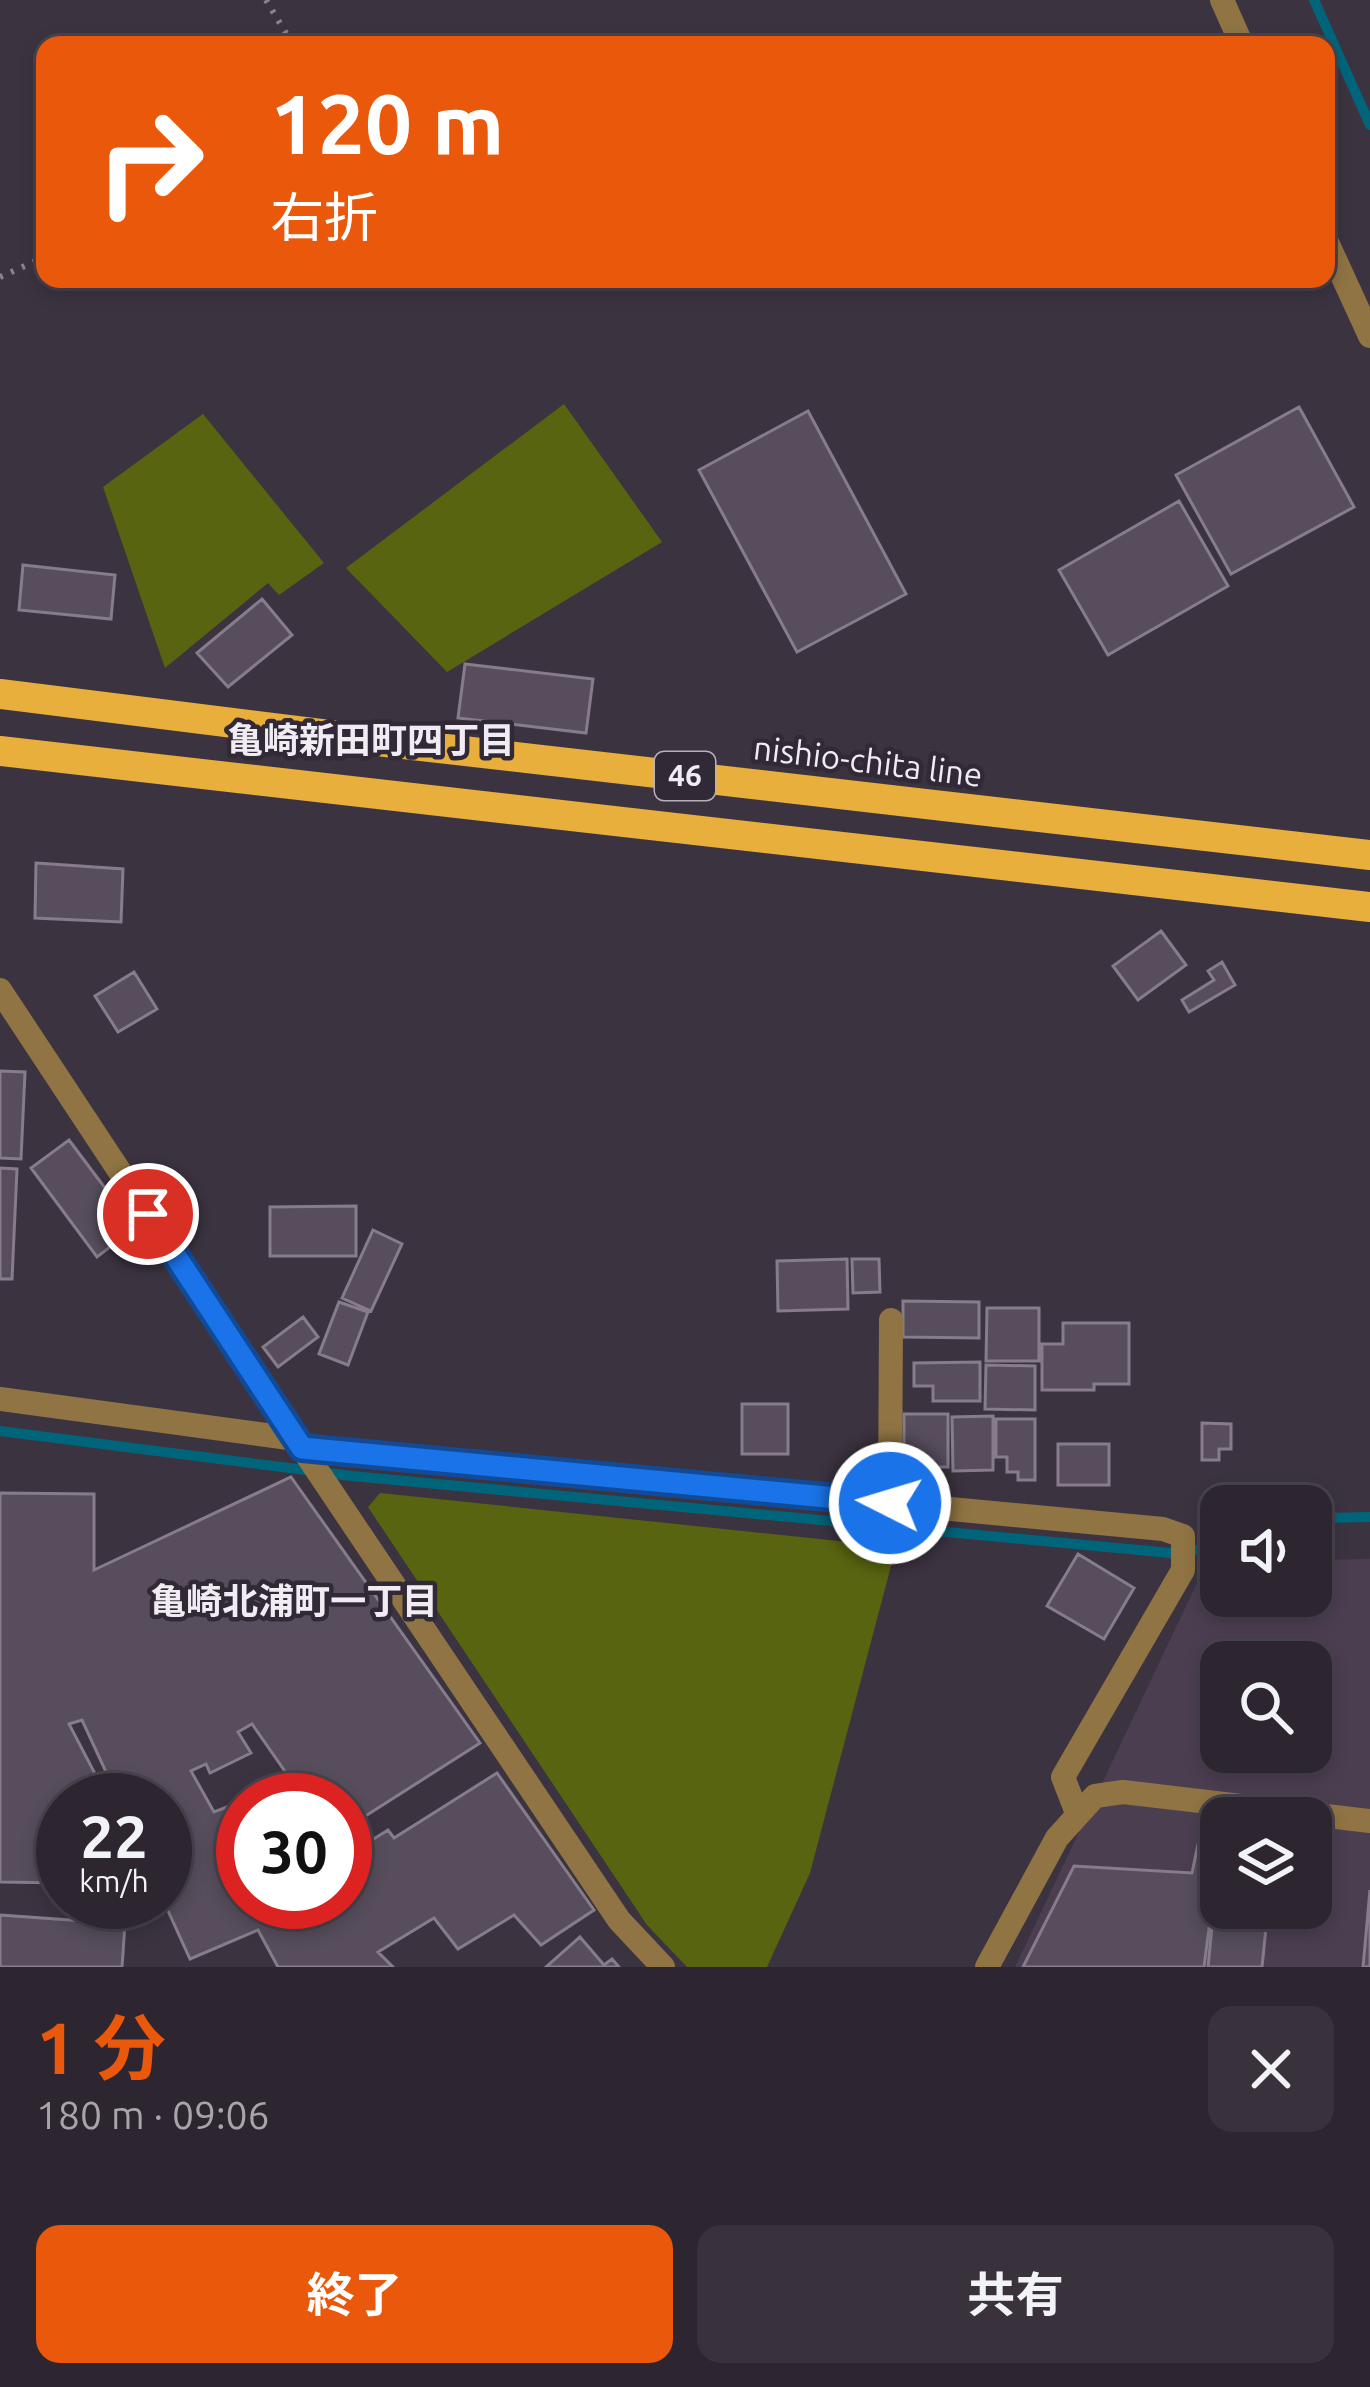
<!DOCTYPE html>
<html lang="ja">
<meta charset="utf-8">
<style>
:root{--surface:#2d2631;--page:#39323d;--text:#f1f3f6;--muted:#a7a5ab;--line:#48434d;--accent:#ea580c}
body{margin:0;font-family:Ubuntu,"Noto Sans JP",sans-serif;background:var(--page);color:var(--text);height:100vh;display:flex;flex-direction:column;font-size:45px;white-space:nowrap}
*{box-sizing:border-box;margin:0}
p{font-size:39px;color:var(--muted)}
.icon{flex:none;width:66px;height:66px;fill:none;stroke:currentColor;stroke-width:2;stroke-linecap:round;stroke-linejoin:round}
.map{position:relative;height:1967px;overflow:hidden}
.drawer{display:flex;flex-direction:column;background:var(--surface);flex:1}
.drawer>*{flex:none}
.guide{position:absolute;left:36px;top:36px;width:1299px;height:252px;border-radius:24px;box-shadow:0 6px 18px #0003,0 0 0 3px var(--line);background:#ea580c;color:#fff;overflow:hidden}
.fabs{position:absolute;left:1200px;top:1485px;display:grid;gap:24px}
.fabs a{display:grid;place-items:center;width:132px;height:132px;border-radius:24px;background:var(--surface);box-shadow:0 6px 18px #0003,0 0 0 3px var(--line);font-size:60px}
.speed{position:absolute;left:36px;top:1773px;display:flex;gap:24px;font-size:60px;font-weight:700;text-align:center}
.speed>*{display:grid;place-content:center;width:156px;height:156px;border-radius:50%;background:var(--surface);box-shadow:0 6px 18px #0003,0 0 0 3px var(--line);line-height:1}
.speed small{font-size:30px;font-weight:400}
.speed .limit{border:18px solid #d22;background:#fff;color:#111}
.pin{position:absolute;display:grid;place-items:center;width:102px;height:102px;color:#fff;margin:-51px;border:6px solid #fff;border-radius:50%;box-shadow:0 3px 12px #0007}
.me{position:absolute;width:132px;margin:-66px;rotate:275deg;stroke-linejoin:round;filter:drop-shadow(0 0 9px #0008)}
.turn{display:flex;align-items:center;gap:42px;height:252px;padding:0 36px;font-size:54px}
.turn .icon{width:156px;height:156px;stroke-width:2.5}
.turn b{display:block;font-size:84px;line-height:102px}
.round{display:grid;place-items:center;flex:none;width:126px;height:126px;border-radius:24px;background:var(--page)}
.headline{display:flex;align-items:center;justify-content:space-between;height:204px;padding:0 36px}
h1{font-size:72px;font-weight:700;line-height:90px;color:var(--accent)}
.button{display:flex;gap:24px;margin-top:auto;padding:24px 36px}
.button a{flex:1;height:138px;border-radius:24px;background:var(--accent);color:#fff;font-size:48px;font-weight:700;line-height:138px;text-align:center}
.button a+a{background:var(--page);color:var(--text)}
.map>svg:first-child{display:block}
.built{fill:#4b3e51;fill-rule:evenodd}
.green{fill:#596410}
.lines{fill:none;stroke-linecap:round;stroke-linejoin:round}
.stream{stroke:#00657b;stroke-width:10}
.building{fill:#574d5c;stroke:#867c8b;stroke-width:3}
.path{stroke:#8a828e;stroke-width:6;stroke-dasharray:3 9;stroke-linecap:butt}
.street{stroke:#907443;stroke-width:24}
.primary{stroke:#e8af3c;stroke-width:30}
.route-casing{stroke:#114b97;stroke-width:30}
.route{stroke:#1a73e8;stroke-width:21}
.labels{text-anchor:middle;stroke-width:9;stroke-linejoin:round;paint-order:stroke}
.shield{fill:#322936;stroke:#b8b1bb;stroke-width:3}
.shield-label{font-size:30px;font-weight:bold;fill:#f1ebf4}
.street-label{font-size:33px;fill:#f1ebf4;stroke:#322936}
.neighbourhood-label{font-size:36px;font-weight:bold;fill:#f1ebf4;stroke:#322936}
</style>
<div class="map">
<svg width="1370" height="1967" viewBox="0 0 1370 1967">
<rect width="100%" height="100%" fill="#3c3341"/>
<!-- built -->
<path class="built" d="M1370,1559V1967H1015L1196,1585L1221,1571V1596H1311V1560ZM1221,1662H1311V1752H1221ZM1221,1818H1311V1908H1221Z"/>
<!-- green -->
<path class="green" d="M564,404L662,542L447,672L346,568Z
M203,414L324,563L279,595L268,583L165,668L103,487Z
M380,1493L896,1547L810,1873L767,1967H687L647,1925L368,1507Z"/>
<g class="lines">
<!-- stream -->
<path class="stream" d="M1314,0L1370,125
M0,1431L352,1476L1181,1554L1221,1544
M1311,1522L1329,1518L1370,1517"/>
</g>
<!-- building -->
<path class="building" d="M1299,407L1354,507L1231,574L1176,475Z
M808,411L906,594L797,652L699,470Z
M1179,501L1228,586L1108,655L1059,570Z
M23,565L115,575L111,619L19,610Z
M262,599L292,635L228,687L197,653Z
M465,664L593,679L586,733L458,718Z
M36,863L123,869L121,922L35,918Z
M1161,931L1186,965L1138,1000L1113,966Z
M1222,962L1235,985L1189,1012L1182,1000L1214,980L1208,971Z
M134,972L157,1009L118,1032L95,996Z
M0,1071L25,1072L21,1159L0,1158Z
M69,1140L135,1228L97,1257L31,1168Z
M0,1168L17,1169L12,1279H0Z
M356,1206V1256H270V1207Z
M373,1230L402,1244L371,1311L342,1298Z
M847,1259L848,1309L778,1311L777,1261Z
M852,1259H879L880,1292L853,1293Z
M903,1301L979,1302V1338L903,1337Z
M339,1302L368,1312L348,1365L319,1354Z
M987,1308H1039V1361H986Z
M303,1317L318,1337L278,1367L263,1347Z
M1063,1323H1129V1384H1094V1390H1042V1344H1063Z
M980,1362V1401H933V1386H914V1363Z
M986,1365L1035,1366V1410L985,1409Z
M742,1404H788V1454H742Z
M904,1414H948V1467H904Z
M993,1416V1470L953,1471L952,1417Z
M996,1419H1035V1480H1018V1472H1007V1457H996Z
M1202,1423L1231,1424V1449H1219V1460H1202Z
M1058,1444H1109V1485H1058Z
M291,1477L480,1743L345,1829V1800H305L252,1724L238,1732L251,1753L210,1773L206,1764L191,1771L214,1812L243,1801V1902H345V1857L388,1830L394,1838L497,1773L594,1910L541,1945L514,1915L458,1949L434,1918L378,1952L393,1967H278L258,1930L190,1959L164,1902L165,1800H119L82,1720L69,1724L104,1791V1800H63V1883L0,1882V1493L94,1494V1570Z
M1078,1554L1134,1588L1104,1639L1047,1606Z
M1200,1835L1221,1836L1204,1967H1023L1074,1866L1192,1873Z
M1221,1836V1908H1268L1262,1967H1208Z
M1370,1890V1967H1363Z
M0,1915L125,1924L122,1967H0Z
M580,1937L604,1965L612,1959L619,1967H546Z"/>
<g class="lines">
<!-- path -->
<path class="path" d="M266,0L293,45
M0,277L45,257"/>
<!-- street -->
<path class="street" d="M1222,0L1242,45
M1326,240L1370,336
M0,990L304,1451L619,1920L663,1967
M0,1399L296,1439
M302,1448L1163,1529L1183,1536V1570L1063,1777L1077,1813
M890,1503L891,1320
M987,1967L1057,1838L1095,1796L1123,1792L1370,1821"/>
<!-- primary -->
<path class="primary" d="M0,694L386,742L1370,855
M0,751L1370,907"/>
</g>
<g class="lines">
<!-- route casing -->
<g class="route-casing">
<path id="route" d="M148,1214L302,1448L890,1503"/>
</g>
<!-- route -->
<use href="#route" class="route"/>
</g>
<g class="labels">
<!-- shield labels -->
<rect class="shield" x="655" y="752" width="60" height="48" rx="9"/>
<g class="shield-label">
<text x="685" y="786">46</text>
</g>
<!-- street labels -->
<g class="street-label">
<text transform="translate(868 761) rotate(7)" y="12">nishio-chita line</text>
</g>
<!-- neighbourhood labels -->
<g class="neighbourhood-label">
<text x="371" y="753">亀崎新田町四丁目</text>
<text x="294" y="1614">亀崎北浦町一丁目</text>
</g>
</g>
</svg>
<div class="fabs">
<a><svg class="icon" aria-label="sound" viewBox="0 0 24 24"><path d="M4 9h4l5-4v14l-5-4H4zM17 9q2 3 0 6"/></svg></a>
<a><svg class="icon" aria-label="search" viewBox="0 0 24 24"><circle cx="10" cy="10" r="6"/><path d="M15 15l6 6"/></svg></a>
<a><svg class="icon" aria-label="layers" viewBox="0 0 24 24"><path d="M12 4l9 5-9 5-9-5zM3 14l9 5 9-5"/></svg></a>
</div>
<div class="speed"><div>22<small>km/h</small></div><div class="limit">30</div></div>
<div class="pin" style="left:148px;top:1214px;background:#d93025"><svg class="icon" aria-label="arrive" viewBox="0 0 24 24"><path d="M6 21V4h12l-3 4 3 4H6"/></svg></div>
<svg class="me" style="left:890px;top:1503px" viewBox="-20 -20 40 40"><circle r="17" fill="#1a73e8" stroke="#fff" stroke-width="3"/><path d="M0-11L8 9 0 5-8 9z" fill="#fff"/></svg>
<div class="guide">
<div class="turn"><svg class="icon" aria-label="right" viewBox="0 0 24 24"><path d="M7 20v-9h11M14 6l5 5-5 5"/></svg><div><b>120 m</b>右折</div></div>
</div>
</div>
<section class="drawer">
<div class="headline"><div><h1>1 分</h1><p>180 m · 09:06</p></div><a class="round"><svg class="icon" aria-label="close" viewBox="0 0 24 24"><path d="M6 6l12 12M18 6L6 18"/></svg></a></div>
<div class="button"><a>終了</a><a>共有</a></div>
</section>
